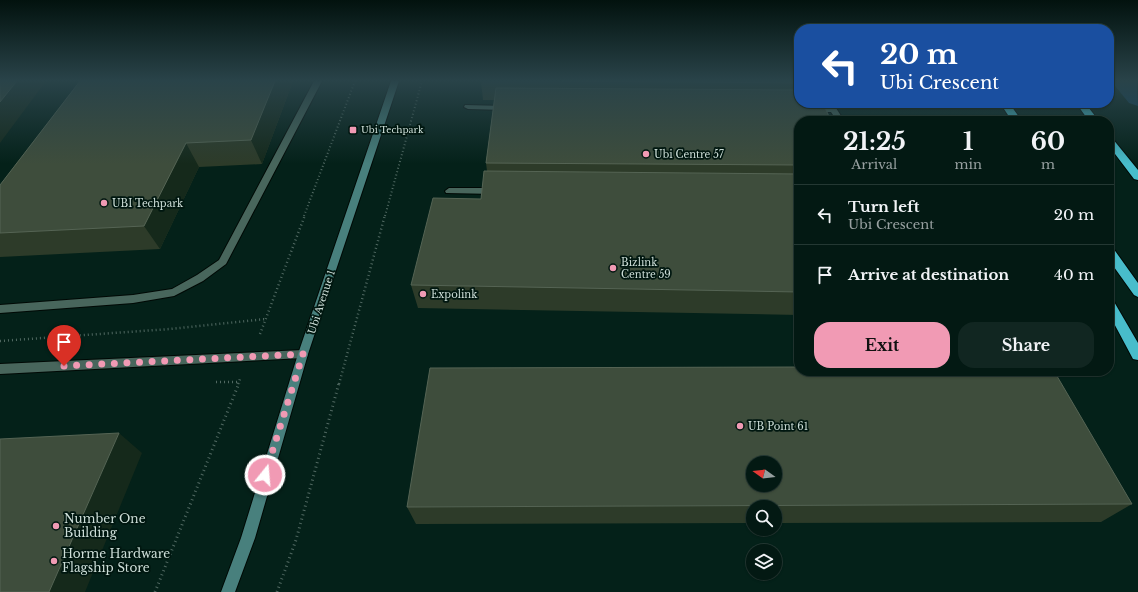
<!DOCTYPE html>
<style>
:root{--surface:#031913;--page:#112621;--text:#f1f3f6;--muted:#97a0a0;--line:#243833;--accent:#f19ab4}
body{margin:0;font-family:"Libre Baskerville",serif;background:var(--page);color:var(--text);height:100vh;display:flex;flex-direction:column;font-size:15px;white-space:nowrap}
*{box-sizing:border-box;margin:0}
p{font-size:13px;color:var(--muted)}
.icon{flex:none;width:22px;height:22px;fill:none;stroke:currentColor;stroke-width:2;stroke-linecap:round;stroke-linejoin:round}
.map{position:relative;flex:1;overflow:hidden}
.sheet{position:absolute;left:794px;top:116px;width:320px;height:260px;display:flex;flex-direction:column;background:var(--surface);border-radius:16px;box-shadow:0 1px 3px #0004,0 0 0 1px var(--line)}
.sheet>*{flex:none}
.top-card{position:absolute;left:794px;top:24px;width:320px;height:84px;border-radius:16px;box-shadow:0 1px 3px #0004,0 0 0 1px var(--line);background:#1a4fa0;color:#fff;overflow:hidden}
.needle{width:26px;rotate:285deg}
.controls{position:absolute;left:746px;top:456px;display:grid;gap:8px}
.controls a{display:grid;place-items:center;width:36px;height:36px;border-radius:50%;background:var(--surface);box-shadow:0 1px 3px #0004,0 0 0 1px var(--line);font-size:20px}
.pin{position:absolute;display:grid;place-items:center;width:34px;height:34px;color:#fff;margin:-41px -17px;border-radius:50% 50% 50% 0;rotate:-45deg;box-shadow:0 0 4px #0007}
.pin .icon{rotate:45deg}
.me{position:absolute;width:44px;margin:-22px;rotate:17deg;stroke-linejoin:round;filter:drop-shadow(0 0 3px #0008)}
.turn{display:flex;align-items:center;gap:14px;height:84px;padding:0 20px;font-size:18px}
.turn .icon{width:52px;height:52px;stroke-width:2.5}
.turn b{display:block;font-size:28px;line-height:34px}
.eta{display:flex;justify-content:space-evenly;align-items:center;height:68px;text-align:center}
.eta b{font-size:24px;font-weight:800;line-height:28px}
.action{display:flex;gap:8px;margin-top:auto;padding:8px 20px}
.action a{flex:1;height:46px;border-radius:16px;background:var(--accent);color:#111;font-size:16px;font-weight:800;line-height:46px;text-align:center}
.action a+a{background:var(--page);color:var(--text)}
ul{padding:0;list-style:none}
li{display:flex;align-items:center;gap:12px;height:60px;padding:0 20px;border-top:1px solid var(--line)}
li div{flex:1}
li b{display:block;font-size:15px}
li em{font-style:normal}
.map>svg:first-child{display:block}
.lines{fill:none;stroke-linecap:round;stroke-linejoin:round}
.canal{fill:#134462;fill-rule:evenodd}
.lane-casing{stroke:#000905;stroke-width:2}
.street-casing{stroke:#000905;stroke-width:2}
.secondary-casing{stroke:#000905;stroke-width:2}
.highway-casing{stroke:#000905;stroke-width:2}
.path-far2{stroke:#516962;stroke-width:2;stroke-dasharray:1 2.5;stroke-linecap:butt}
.path-far1{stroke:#516962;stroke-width:2.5;stroke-dasharray:1 3;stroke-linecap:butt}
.path{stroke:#516962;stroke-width:3;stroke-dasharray:1 3.5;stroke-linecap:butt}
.lane{fill:#48665c;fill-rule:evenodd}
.street{fill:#48665c;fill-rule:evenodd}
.secondary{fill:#48807d;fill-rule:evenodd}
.highway{fill:#48bdcb;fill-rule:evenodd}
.wall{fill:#2d3b29}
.shaded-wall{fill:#15291b}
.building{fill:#3e4d3c;stroke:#556454;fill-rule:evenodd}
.route{stroke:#f19ab4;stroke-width:7;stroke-dasharray:0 12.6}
.poi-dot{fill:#f19ab4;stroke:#001710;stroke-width:1.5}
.labels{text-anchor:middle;stroke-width:3.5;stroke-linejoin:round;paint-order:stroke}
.far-poi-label{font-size:9px;fill:#cdded8;stroke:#001710;text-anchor:start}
.poi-label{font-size:10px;fill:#cdded8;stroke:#001710;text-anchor:start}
.street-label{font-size:10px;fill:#cdded8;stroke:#001710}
.near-poi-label{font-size:12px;fill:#cdded8;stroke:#001710;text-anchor:start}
</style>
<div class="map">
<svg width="1138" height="592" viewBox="0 0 1138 592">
<rect width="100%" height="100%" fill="#042119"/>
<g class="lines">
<!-- canal -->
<path class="canal" d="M1111,81H1137L1138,106L1129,103Z"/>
<!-- lane casing -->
<g class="lane-casing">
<path id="lane" d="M314,81H322L226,264L203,281L174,296L133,303L0,313V305L133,295L172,289L197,275L219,260Z
M465,105L506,106L510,108L506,110L468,109L464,107Z
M811,108H836L843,119H882L886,121H837L831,112H811Z
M449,188H495L499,191L495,194L446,193L445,191Z"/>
</g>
<!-- street casing -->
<g class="street-casing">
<path id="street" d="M303,350L307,351L308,354L307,357L303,358L0,374V364Z"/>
</g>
<!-- secondary casing -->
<g class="secondary-casing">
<path id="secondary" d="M391,81H399L308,354L255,538L235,592H221L241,538L298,354Z"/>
</g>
<!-- highway casing -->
<g class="highway-casing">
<path id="highway" d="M1000,103H1009L1022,121H1012Z
M1076,103H1085L1099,121H1089Z
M1109,137L1112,138L1138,170V180L1134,179L1109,146Z
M1109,247L1113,248L1138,283V297L1134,295L1109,260Z
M1109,298L1113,300L1138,343V360L1133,359L1109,314Z"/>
</g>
<!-- path-far2 -->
<path class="path-far2" d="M304,216L355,81
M385,216L422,81"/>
<!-- path-far1 -->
<path class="path-far1" d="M260,334L305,215
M0,341L170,329L266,319
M216,382H239
M238,384L240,379
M339,384L385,215"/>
<!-- path -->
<path class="path" d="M155,592L239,383
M277,592L296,540L339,383"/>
<!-- lane -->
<use href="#lane" class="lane"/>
<!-- street -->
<use href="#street" class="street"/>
<!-- secondary -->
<use href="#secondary" class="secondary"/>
<!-- highway -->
<use href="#highway" class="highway"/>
</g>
<!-- wall -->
<path class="wall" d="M80,81H293L262,164L199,167L160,249L0,257V185Z
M481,81H799V315L418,308L411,285L481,199L487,171L486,163L494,100H483Z
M1132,504L1101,522L775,523V507H753V523L416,524L407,507Z"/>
<!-- shaded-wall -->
<path class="shaded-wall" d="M17,81H46L0,143V102Z
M275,81H293L262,164L251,140Z
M186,143L199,167L160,249L144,226Z
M119,433L142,453L85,592H49Z"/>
<!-- building -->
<path class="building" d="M0,81H17L0,102Z
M80,81H275L251,140L186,143L144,226L0,233V185Z
M562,81H799V83Z
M496,88L799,90V103H823L831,121H799V165L486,163Z
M484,171L799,174V292L411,285L433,198L481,199Z
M799,367V371H1054L1132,504L407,507L430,368ZM753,463H775V485H753Z
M119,433L49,592H0V439Z"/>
<!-- sky -->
<linearGradient id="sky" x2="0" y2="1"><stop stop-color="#02120e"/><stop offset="0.49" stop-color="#294349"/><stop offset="1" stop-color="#294349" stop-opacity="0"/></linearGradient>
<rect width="1138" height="164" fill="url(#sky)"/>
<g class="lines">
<!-- route -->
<path class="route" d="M64,366L303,354L265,475"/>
</g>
<!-- markers -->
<g class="poi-dot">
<rect x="349" y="126" width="8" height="8" rx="2"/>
<circle cx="646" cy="154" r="4"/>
<circle cx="104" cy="203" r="4"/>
<circle cx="613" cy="268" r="4"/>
<circle cx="423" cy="294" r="4"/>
<circle cx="740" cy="426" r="4"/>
<circle cx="56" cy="526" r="4"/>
<circle cx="54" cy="561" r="4"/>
</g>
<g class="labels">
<!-- far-poi labels -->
<g class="far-poi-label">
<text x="361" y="133">Ubi Techpark</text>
</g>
<!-- poi labels -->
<g class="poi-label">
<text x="654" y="158">Ubi Centre 57</text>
<text x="112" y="207">UBI Techpark</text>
<text x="621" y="266">Bizlink<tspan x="621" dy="12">Centre 59</tspan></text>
<text x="431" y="298">Expolink</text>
<text x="748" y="430">UB Point 61</text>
</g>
<!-- street labels -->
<g class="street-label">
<text transform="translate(321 302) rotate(-72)" y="4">Ubi Avenue 1</text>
</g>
<!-- near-poi labels -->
<g class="near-poi-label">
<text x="64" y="523">Number One<tspan x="64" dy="14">Building</tspan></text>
<text x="62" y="558">Horme Hardware<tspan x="62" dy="14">Flagship Store</tspan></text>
</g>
</g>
</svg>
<div class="controls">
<a><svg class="needle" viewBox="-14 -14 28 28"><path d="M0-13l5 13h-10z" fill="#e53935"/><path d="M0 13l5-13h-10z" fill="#97a0a0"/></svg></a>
<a><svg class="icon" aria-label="search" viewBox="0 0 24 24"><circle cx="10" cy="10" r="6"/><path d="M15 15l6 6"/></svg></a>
<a><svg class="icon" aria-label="layers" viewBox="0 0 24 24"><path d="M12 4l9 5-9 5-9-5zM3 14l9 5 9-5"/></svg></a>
</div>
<div class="pin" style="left:64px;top:366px;background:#d93025"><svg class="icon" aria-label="arrive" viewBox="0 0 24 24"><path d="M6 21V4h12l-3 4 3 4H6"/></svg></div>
<svg class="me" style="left:265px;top:475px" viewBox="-20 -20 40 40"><circle r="17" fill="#f19ab4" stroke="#fff" stroke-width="3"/><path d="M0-11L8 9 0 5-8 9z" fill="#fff"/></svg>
<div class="top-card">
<div class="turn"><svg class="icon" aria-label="left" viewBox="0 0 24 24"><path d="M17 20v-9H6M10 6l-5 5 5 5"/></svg><div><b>20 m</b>Ubi Crescent</div></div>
</div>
<section class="sheet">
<div class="eta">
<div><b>21:25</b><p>Arrival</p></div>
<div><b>1</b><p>min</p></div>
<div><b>60</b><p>m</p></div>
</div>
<ul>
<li><svg class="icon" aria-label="left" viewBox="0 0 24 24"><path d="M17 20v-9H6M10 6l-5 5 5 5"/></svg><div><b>Turn left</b><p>Ubi Crescent</p></div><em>20 m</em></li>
<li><svg class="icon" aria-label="arrive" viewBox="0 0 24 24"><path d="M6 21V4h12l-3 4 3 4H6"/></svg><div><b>Arrive at destination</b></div><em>40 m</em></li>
</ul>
<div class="action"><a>Exit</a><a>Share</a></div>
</section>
</div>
